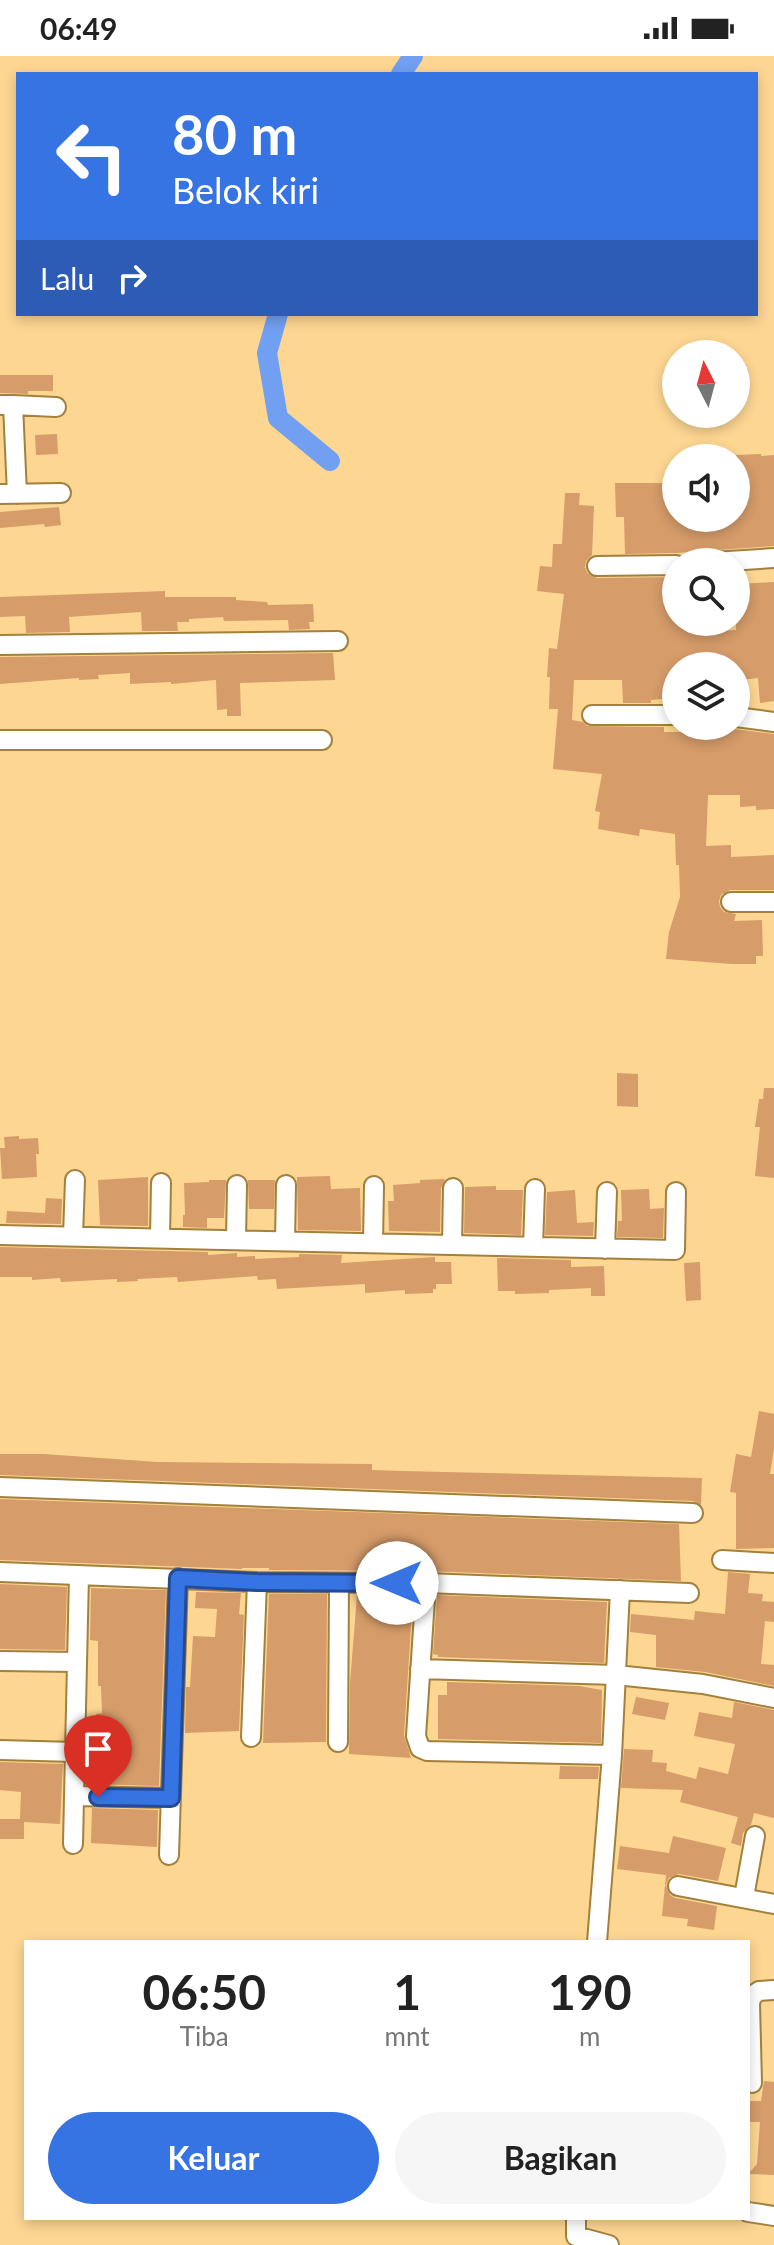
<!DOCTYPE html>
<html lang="id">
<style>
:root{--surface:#fff;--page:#f6f6f6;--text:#222;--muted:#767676;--accent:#3774e3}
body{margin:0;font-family:Lato,sans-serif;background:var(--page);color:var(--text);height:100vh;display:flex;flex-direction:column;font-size:30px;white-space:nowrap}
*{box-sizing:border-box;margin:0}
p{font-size:26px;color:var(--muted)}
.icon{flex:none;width:44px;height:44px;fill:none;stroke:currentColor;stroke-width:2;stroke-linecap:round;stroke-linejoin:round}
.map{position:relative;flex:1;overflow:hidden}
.panel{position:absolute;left:24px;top:1884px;width:726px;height:280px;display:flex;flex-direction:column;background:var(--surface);border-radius:0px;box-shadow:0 4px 12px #0003}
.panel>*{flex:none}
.top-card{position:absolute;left:16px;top:16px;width:742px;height:244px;border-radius:0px;box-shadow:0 4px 12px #0003;background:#3774e3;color:#fff;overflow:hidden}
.needle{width:52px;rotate:354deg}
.controls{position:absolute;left:662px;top:284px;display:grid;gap:16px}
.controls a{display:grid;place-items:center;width:88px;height:88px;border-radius:50%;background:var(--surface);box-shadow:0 4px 12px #0003;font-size:40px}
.pin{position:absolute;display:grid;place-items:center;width:68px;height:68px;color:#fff;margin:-82px -34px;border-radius:50% 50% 50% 0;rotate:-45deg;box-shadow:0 0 8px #0007}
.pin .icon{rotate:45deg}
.me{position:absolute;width:88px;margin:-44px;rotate:270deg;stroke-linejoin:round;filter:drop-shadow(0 0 6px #0008)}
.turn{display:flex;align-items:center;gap:28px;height:168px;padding:0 24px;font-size:36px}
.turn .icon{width:104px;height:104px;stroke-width:2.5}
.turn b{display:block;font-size:56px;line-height:68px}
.then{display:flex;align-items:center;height:76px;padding:0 24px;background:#0003;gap:16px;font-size:30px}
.eta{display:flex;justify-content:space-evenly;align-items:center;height:136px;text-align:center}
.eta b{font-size:48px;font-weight:700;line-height:56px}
.action{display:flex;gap:16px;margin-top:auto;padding:16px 24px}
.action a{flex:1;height:92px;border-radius:48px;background:var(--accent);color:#fff;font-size:32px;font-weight:700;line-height:92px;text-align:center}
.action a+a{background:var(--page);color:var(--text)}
.status{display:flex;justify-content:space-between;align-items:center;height:56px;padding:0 40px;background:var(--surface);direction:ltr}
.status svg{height:22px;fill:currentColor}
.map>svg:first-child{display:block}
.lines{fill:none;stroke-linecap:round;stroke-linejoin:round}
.canal{stroke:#719ff2;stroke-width:20}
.building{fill:#d69c6a}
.minor-casing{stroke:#a4803d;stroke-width:22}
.minor{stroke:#fff;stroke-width:18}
.route-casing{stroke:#244b94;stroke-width:20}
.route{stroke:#3774e3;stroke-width:14}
</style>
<div class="status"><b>06:49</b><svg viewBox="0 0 49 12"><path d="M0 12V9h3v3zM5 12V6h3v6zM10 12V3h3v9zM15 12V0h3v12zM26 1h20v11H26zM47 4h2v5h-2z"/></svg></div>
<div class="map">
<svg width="774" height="2189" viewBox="0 0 774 2189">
<rect width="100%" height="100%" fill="#fdd692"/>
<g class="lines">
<!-- canal -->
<path class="canal" d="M401,18L413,0
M278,258L267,297L278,362L330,405"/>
</g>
<!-- building -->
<path class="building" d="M0,319H53V335H28V338L0,337Z
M57,378L58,398L36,399L35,379Z
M761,398V400L774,399V490L676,497L625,498L624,461H616L615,427H676V462H736V399Z
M565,437H580L579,449L594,450L592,499L586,505L585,511L587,517L597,522L676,521V566H708L709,576L736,574V528L774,526V645L760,647L758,622L741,624L740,617H736V610H676V642L651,644V647H623L622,624H574L572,664L583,666L587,670L664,671V676H701V670H728L734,673L774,678V753L756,754V750L740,751V739H708L706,790L731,789V801L774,799V834H730L721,839L719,845L720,851L724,856L736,858L734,865L762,864L763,900H756V908H732L666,903L669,876L680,841L679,809H676L675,778L640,773L639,780L598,773L600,756L595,755L602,718L553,713L558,653H549L550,621H547L549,592L557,593L564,538L537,535L540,510L552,511L553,488H562Z
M59,451L61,469L45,471L44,468L0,472V456Z
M165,535V541H236V544L267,546L268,549L313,548L314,566H309L310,573L289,574L288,564L224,565L223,561L189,563V566H177L178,575H142L141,556L69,561L70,576L26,577L25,560L0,561V541Z
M333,597L335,624L240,627L241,660H227V653L217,654L216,624L171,628V626L130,628V617L98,619L99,623L79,624V622L0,628V601Z
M617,1017L638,1018V1051L617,1050Z
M764,1032H774V1122L755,1120L760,1071H755L759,1043H763Z
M19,1080V1083L38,1082L39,1098H36L37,1121L2,1123L0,1092H5L4,1081Z
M330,1120L331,1133L360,1132L361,1175L298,1174L297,1121Z
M148,1121V1170L100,1169L98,1124Z
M445,1123L441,1132L440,1176L389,1175L388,1145H394L393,1129L420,1127V1124Z
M209,1124H226L224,1162H207V1172L183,1171V1159H185L184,1127L209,1126Z
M248,1124H275L274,1153H249Z
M496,1130V1134H523L521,1179L464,1177L465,1131Z
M649,1133L650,1153L664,1152L663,1182L617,1181L618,1165H622L621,1134Z
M575,1134L577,1167L594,1166L593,1180L545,1179L547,1136Z
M46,1142L62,1143L61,1168L6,1167L7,1155L45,1157Z
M0,1191L208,1196V1199L237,1197V1201L255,1200V1203L299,1201V1198L342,1199L341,1207L435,1201V1206H451L452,1228H436V1233H433V1237L405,1238V1234L365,1237V1228L277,1233L276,1223L258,1224L257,1220L178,1226L177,1221L137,1223L138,1225L117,1226V1223L61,1226L60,1222L32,1224V1221H0Z
M497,1202L571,1204V1211L604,1210L605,1240H591V1232L549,1234V1237L515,1238V1235H498Z
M700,1206L701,1244L686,1245L684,1207Z
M759,1355L774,1358V1393L770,1418H774V1492L736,1493V1437L730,1436L736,1398L751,1401Z
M0,1398H44L157,1406L372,1408V1414L402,1415L702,1422L701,1449L693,1445L0,1419Z
M0,1443L679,1468L681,1525L426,1515L269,1514V1512H242V1513L0,1504Z
M728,1516L750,1518L748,1537L763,1538L762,1545L774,1546V1566L765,1565L761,1608L774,1609V1630L705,1616L656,1611V1579L630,1576L631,1558L694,1564L695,1555L725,1558Z
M0,1528L67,1531L65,1594L0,1593Z
M91,1532L166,1534L159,1730L86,1728L87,1704L97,1705L96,1658L102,1657L101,1630H98V1585L90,1584Z
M196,1536L241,1537L239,1558L244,1559L239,1675L185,1677L186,1631H190L193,1580L215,1581L217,1553L195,1552Z
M269,1538H327L326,1686L263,1687Z
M357,1539H413L404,1679L411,1702L349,1698L350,1627Z
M437,1539L607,1546L604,1607L438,1601V1599L433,1598Z
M447,1626L579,1630L602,1634L601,1687L438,1683V1639H447Z
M636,1641L669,1647L665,1664L632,1658Z
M734,1646L774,1654V1762L754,1757L751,1769L743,1777L741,1790L731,1787L738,1761L680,1746L683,1734L621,1732L624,1693L653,1694L652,1706L667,1707L666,1715L696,1723L699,1711L728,1718L735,1688L694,1680L699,1656L732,1662Z
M0,1706L63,1708L60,1768L24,1766V1783H0V1763H20L21,1736L0,1734Z
M560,1710L599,1711L598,1723H559Z
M92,1752L158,1754L157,1791L91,1787Z
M673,1780L726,1792L718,1825L679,1818L669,1822L666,1829L670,1839L675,1842L717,1850L714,1874L687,1870L688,1863L662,1860L666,1819L617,1813L620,1790L669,1797Z
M764,2025L774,2026V2119L748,2118L757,2108L760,2066H748V2045H761Z"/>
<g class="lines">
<!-- minor casing -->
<g class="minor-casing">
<path id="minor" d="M0,349H13L17,438
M13,349L56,351
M0,438L61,437
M713,506L774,502
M597,510L676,509
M0,589L338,585
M592,659H676
M736,661L774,666
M0,684H322
M731,846H774
M0,1179L675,1194L676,1136
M73,1180L75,1124
M160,1182L161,1127
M236,1184L237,1129
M285,1185L286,1129
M373,1187L374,1130
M452,1189L453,1132
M533,1191L535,1133
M605,1193L607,1136
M0,1431L693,1457
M722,1504L774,1507
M0,1516L257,1526L426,1527L689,1537
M426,1527L416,1680L420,1692L427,1695L612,1699L620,1534
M0,1605L77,1606
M420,1613L616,1619L703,1628L774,1642
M251,1681L257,1526
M338,1686L339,1527
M0,1694L75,1696L79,1519
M74,1740L171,1742
M73,1788L75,1696
M169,1799L178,1522
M678,1830L774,1848
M744,1841L755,1780
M597,1886L612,1699
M752,2027L750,1947L752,1940L759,1935L774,1934
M748,2156L774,2160
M576,2162V2180L609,2189"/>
</g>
<!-- minor -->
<use href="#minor" class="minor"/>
</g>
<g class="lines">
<!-- route casing -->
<g class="route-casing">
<path id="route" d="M98,1741L171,1742L178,1522L257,1526L397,1527"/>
</g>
<!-- route -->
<use href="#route" class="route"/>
</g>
</svg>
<div class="controls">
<a><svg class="needle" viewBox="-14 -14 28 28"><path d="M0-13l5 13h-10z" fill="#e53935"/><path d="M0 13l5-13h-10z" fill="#767676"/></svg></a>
<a><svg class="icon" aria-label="sound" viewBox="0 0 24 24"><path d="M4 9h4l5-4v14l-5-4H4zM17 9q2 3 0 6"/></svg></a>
<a><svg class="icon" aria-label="search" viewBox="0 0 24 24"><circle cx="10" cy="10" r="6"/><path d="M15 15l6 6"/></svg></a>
<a><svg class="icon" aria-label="layers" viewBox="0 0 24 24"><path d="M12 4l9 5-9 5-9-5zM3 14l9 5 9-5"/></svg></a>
</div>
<div class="pin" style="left:98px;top:1741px;background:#d93025"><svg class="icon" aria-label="arrive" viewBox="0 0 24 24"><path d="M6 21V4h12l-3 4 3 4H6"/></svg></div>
<svg class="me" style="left:397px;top:1527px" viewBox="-20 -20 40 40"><circle r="19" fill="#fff"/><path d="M0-13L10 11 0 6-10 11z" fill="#3774e3"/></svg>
<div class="top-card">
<div class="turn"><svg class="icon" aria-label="left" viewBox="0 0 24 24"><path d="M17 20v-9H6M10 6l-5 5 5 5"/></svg><div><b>80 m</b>Belok kiri</div></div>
<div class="then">Lalu<svg class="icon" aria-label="right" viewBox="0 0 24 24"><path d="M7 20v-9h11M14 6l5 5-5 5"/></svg></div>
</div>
<section class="panel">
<div class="eta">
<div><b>06:50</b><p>Tiba</p></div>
<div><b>1</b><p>mnt</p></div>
<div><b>190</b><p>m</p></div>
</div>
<div class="action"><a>Keluar</a><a>Bagikan</a></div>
</section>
</div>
